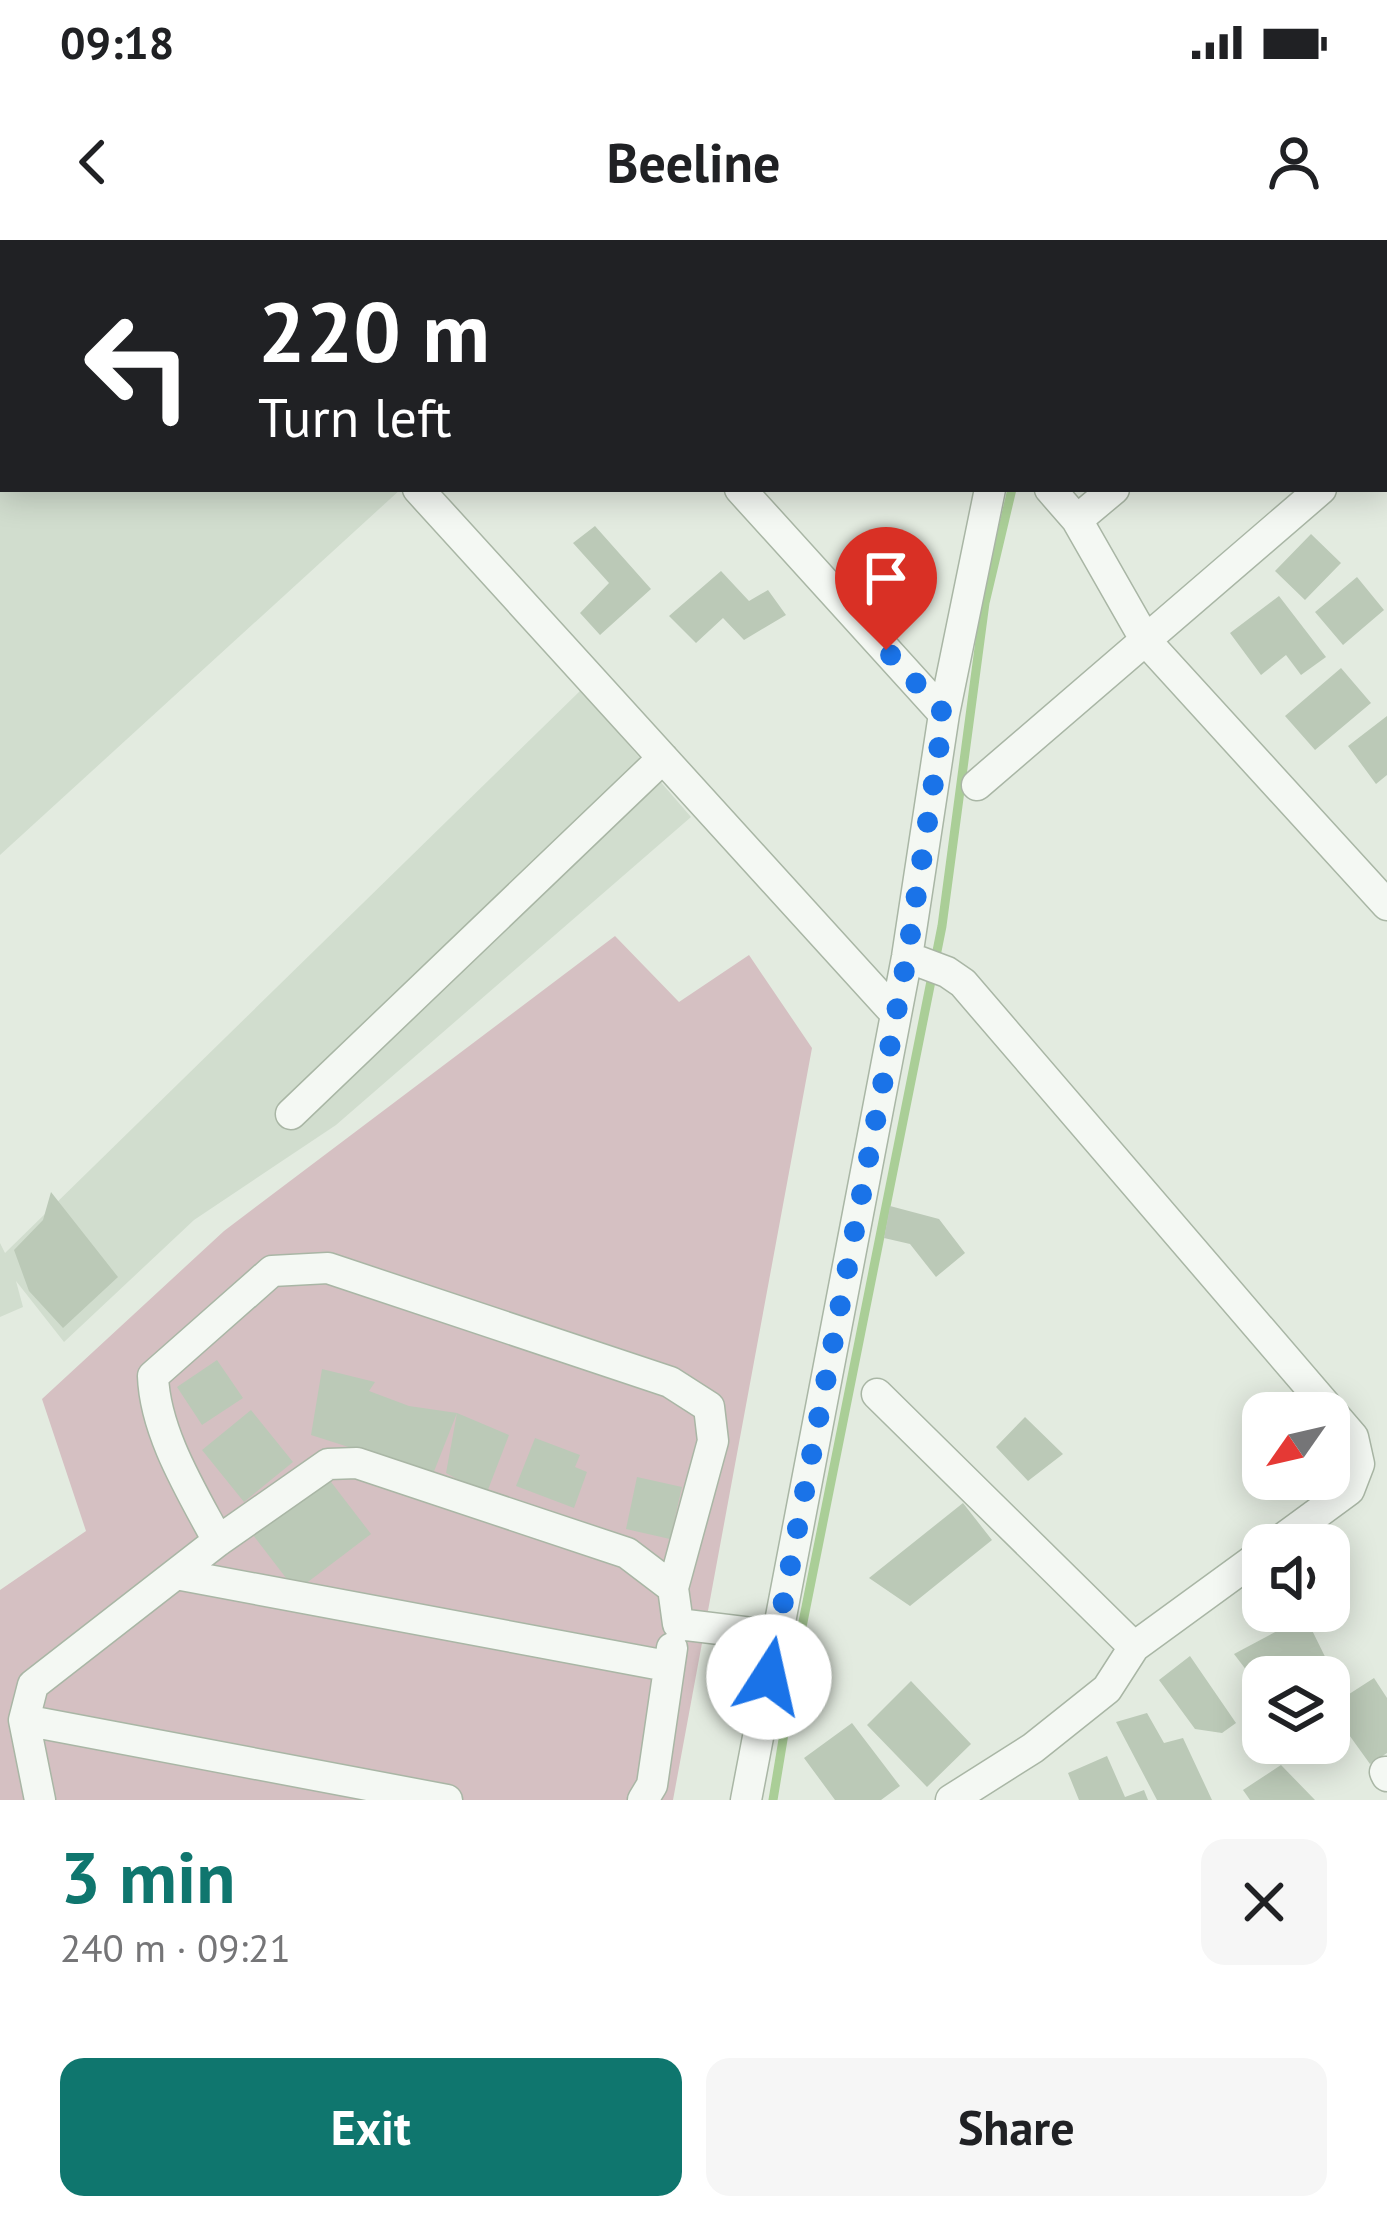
<!DOCTYPE html>
<meta charset="utf-8">
<style>
:root{--surface:#fff;--page:#f6f6f6;--text:#202124;--muted:#757577;--accent:#0f766e}
body{margin:0;font-family:"PT Sans",sans-serif;background:var(--page);color:var(--text);height:100vh;display:flex;flex-direction:column;font-size:45px;white-space:nowrap}
*{box-sizing:border-box;margin:0}
p{font-size:39px;color:var(--muted)}
.icon{flex:none;width:66px;height:66px;fill:none;stroke:currentColor;stroke-width:2;stroke-linecap:round;stroke-linejoin:round}
.map{position:relative;height:1560px;overflow:hidden}
.sheet{display:flex;flex-direction:column;background:var(--surface);flex:1}
.sheet>*{flex:none}
.top-card{position:absolute;left:0px;top:0px;width:1389px;height:252px;box-shadow:0 6px 30px #0003;background:#202124;color:#fff;overflow:hidden}
.needle{width:78px;rotate:236deg}
.controls{position:absolute;left:1242px;top:1152px;display:grid;gap:24px}
.controls a{display:grid;place-items:center;width:108px;height:108px;border-radius:24px;background:var(--surface);box-shadow:0 6px 30px #0003;font-size:60px}
.pin{position:absolute;display:grid;place-items:center;width:102px;height:102px;color:#fff;margin:-123px -51px;border-radius:50% 50% 50% 0;rotate:-45deg;box-shadow:0 0 12px #0007}
.pin .icon{rotate:45deg}
.me{position:absolute;width:132px;margin:-66px;rotate:10deg;stroke-linejoin:round;filter:drop-shadow(0 0 9px #0008)}
.turn{display:flex;align-items:center;gap:42px;height:252px;padding:0 60px;font-size:54px}
.turn .icon{width:156px;height:156px;stroke-width:2.5}
.turn b{display:block;font-size:84px;line-height:102px}
.round{display:grid;place-items:center;flex:none;width:126px;height:126px;border-radius:24px;background:var(--page)}
.head{display:flex;align-items:center;justify-content:space-between;height:204px;padding:0 60px}
h1{font-size:72px;font-weight:700;line-height:90px;color:var(--accent)}
.cta{display:flex;gap:24px;margin-top:auto;padding:24px 60px}
.cta a{flex:1;height:138px;border-radius:24px;background:var(--accent);color:#fff;font-size:48px;font-weight:700;line-height:138px;text-align:center}
.cta a+a{background:var(--page);color:var(--text)}
.status{display:flex;justify-content:space-between;align-items:center;height:84px;padding:0 60px;background:var(--surface);direction:ltr}
.status svg{height:33px;fill:currentColor}
header{display:flex;justify-content:space-between;align-items:center;height:156px;padding:0 60px;background:var(--surface);font-size:54px;font-weight:700}
.map>svg:first-child{display:block}
.built{fill:#d1ddce}
.green{fill:#d5c0c2}
.lines{fill:none;stroke-linecap:round;stroke-linejoin:round}
.stream{stroke:#aace97;stroke-width:9}
.building{fill:#bbc9b7}
.minor-casing{stroke:#a9b6a5;stroke-width:33}
.minor{stroke:#f4f8f3;stroke-width:30}
.route{stroke:#1a73e8;stroke-width:21;stroke-dasharray:0 37.8}
</style>
<div class="status"><b>09:18</b><svg viewBox="0 0 49 12"><path d="M0 12V9h3v3zM5 12V6h3v6zM10 12V3h3v9zM15 12V0h3v12zM26 1h20v11H26zM47 4h2v5h-2z"/></svg></div>
<header><svg class="icon" aria-label="back" viewBox="0 0 24 24"><path d="M15 5l-7 7 7 7"/></svg>Beeline<svg class="icon" aria-label="person" viewBox="0 0 24 24"><circle cx="12" cy="8" r="4"/><path d="M4 21q1-7 8-7t8 7"/></svg></header>
<div class="map">
<svg width="1387" height="1560" viewBox="0 0 1387 1560">
<rect width="100%" height="100%" fill="#e3ebe0"/>
<!-- built -->
<path class="built" d="M0,0L191,3H3V249H401L0,615Z
M581,450L691,577L336,885L194,980L64,1102L16,1041L23,1067L0,1077V1003L5,1013Z"/>
<!-- green -->
<path class="green" d="M615,696L679,762L749,715L812,808L673,1560H0V1350L86,1291L42,1159L224,991Z"/>
<g class="lines">
<!-- stream -->
<path class="stream" d="M773,1560L800,1397L942,686L985,363L1012,249"/>
</g>
<!-- building -->
<path class="building" d="M595,286L651,349L600,395L580,373L609,343L573,303Z
M1311,294L1341,323L1305,360L1275,331Z
M721,331L749,361L768,350L786,375L744,400L723,378L696,403L669,376Z
M1357,337L1384,370L1343,405L1315,372Z
M1279,356L1326,417L1301,435L1286,415L1261,435L1230,393Z
M1341,428L1371,463L1315,510L1285,476Z
M1387,476V535L1376,544L1348,506Z
M51,952L118,1037L63,1088L29,1051L14,1010L43,980Z
M890,966L939,979L965,1013L936,1037L910,1004L884,998Z
M217,1120L243,1158L202,1185L177,1147Z
M322,1129L375,1142L369,1151L409,1166L457,1173L509,1195L486,1255L446,1233L457,1173L433,1234L311,1195Z
M251,1170L293,1222L244,1262L202,1210Z
M1025,1177L1063,1214L1028,1241L996,1207Z
M535,1198L580,1215L575,1227L587,1232L574,1268L516,1246Z
M637,1237L682,1247L670,1299L626,1289Z
M328,1238L371,1294L296,1351L253,1295Z
M963,1263L992,1300L910,1366L869,1338Z
M1305,1376L1335,1437H1263V1452L1234,1414Z
M1190,1416L1236,1483L1222,1493L1195,1489L1159,1440Z
M1374,1438L1387,1458V1513L1370,1524L1329,1467Z
M911,1441L971,1504L927,1547L867,1485Z
M1147,1473L1164,1503L1183,1498L1212,1560H1157L1116,1482Z
M852,1483L900,1546L881,1560H835L804,1518Z
M1107,1516L1125,1557L1144,1550L1148,1560H1079L1068,1533Z
M1281,1525L1315,1560H1250L1243,1550Z"/>
<g class="lines">
<!-- minor casing -->
<g class="minor-casing">
<path id="minor" d="M198,0L200,3
M516,0L519,3
M827,0L830,3
M1032,3L1033,0
M1386,193L1387,192
M418,249L894,772
M740,249L944,474
M1050,249L1077,280L1146,401L1387,665
M1077,280L1114,249
M977,545L1321,249
M907,717L947,732L963,743L1353,1197L1359,1224L1349,1250L1274,1305
M291,874L663,518
M877,1154L1134,1407
M218,1301C192,1252 155,1193 153,1136L272,1031L328,1028L670,1142L709,1167L713,1201L673,1348
M176,1334L667,1426
M24,1480L447,1560
M1385,1532L1387,1536
M40,1560L24,1480L33,1445L218,1301L328,1224L357,1223L627,1313L673,1348L678,1384L777,1396
M643,1560L652,1545L672,1408
M746,1560L907,717L944,474L990,249
M951,1560L1033,1508L1107,1449L1134,1407L1263,1313"/>
</g>
<!-- minor -->
<use href="#minor" class="minor"/>
</g>
<g class="lines">
<!-- route -->
<path class="route" d="M769,1437L907,717L944,474L886,410"/>
</g>
</svg>
<div class="controls">
<a><svg class="needle" viewBox="-14 -14 28 28"><path d="M0-13l5 13h-10z" fill="#e53935"/><path d="M0 13l5-13h-10z" fill="#757577"/></svg></a>
<a><svg class="icon" aria-label="sound" viewBox="0 0 24 24"><path d="M4 9h4l5-4v14l-5-4H4zM17 9q2 3 0 6"/></svg></a>
<a><svg class="icon" aria-label="layers" viewBox="0 0 24 24"><path d="M12 4l9 5-9 5-9-5zM3 14l9 5 9-5"/></svg></a>
</div>
<div class="pin" style="left:886px;top:410px;background:#d93025"><svg class="icon" aria-label="arrive" viewBox="0 0 24 24"><path d="M6 21V4h12l-3 4 3 4H6"/></svg></div>
<svg class="me" style="left:769px;top:1437px" viewBox="-20 -20 40 40"><circle r="19" fill="#fff"/><path d="M0-13L10 11 0 6-10 11z" fill="#1a73e8"/></svg>
<div class="top-card">
<div class="turn"><svg class="icon" aria-label="left" viewBox="0 0 24 24"><path d="M17 20v-9H6M10 6l-5 5 5 5"/></svg><div><b>220 m</b>Turn left</div></div>
</div>
</div>
<section class="sheet">
<div class="head"><div><h1>3 min</h1><p>240 m · 09:21</p></div><a class="round"><svg class="icon" aria-label="close" viewBox="0 0 24 24"><path d="M6 6l12 12M18 6L6 18"/></svg></a></div>
<div class="cta"><a>Exit</a><a>Share</a></div>
</section>
